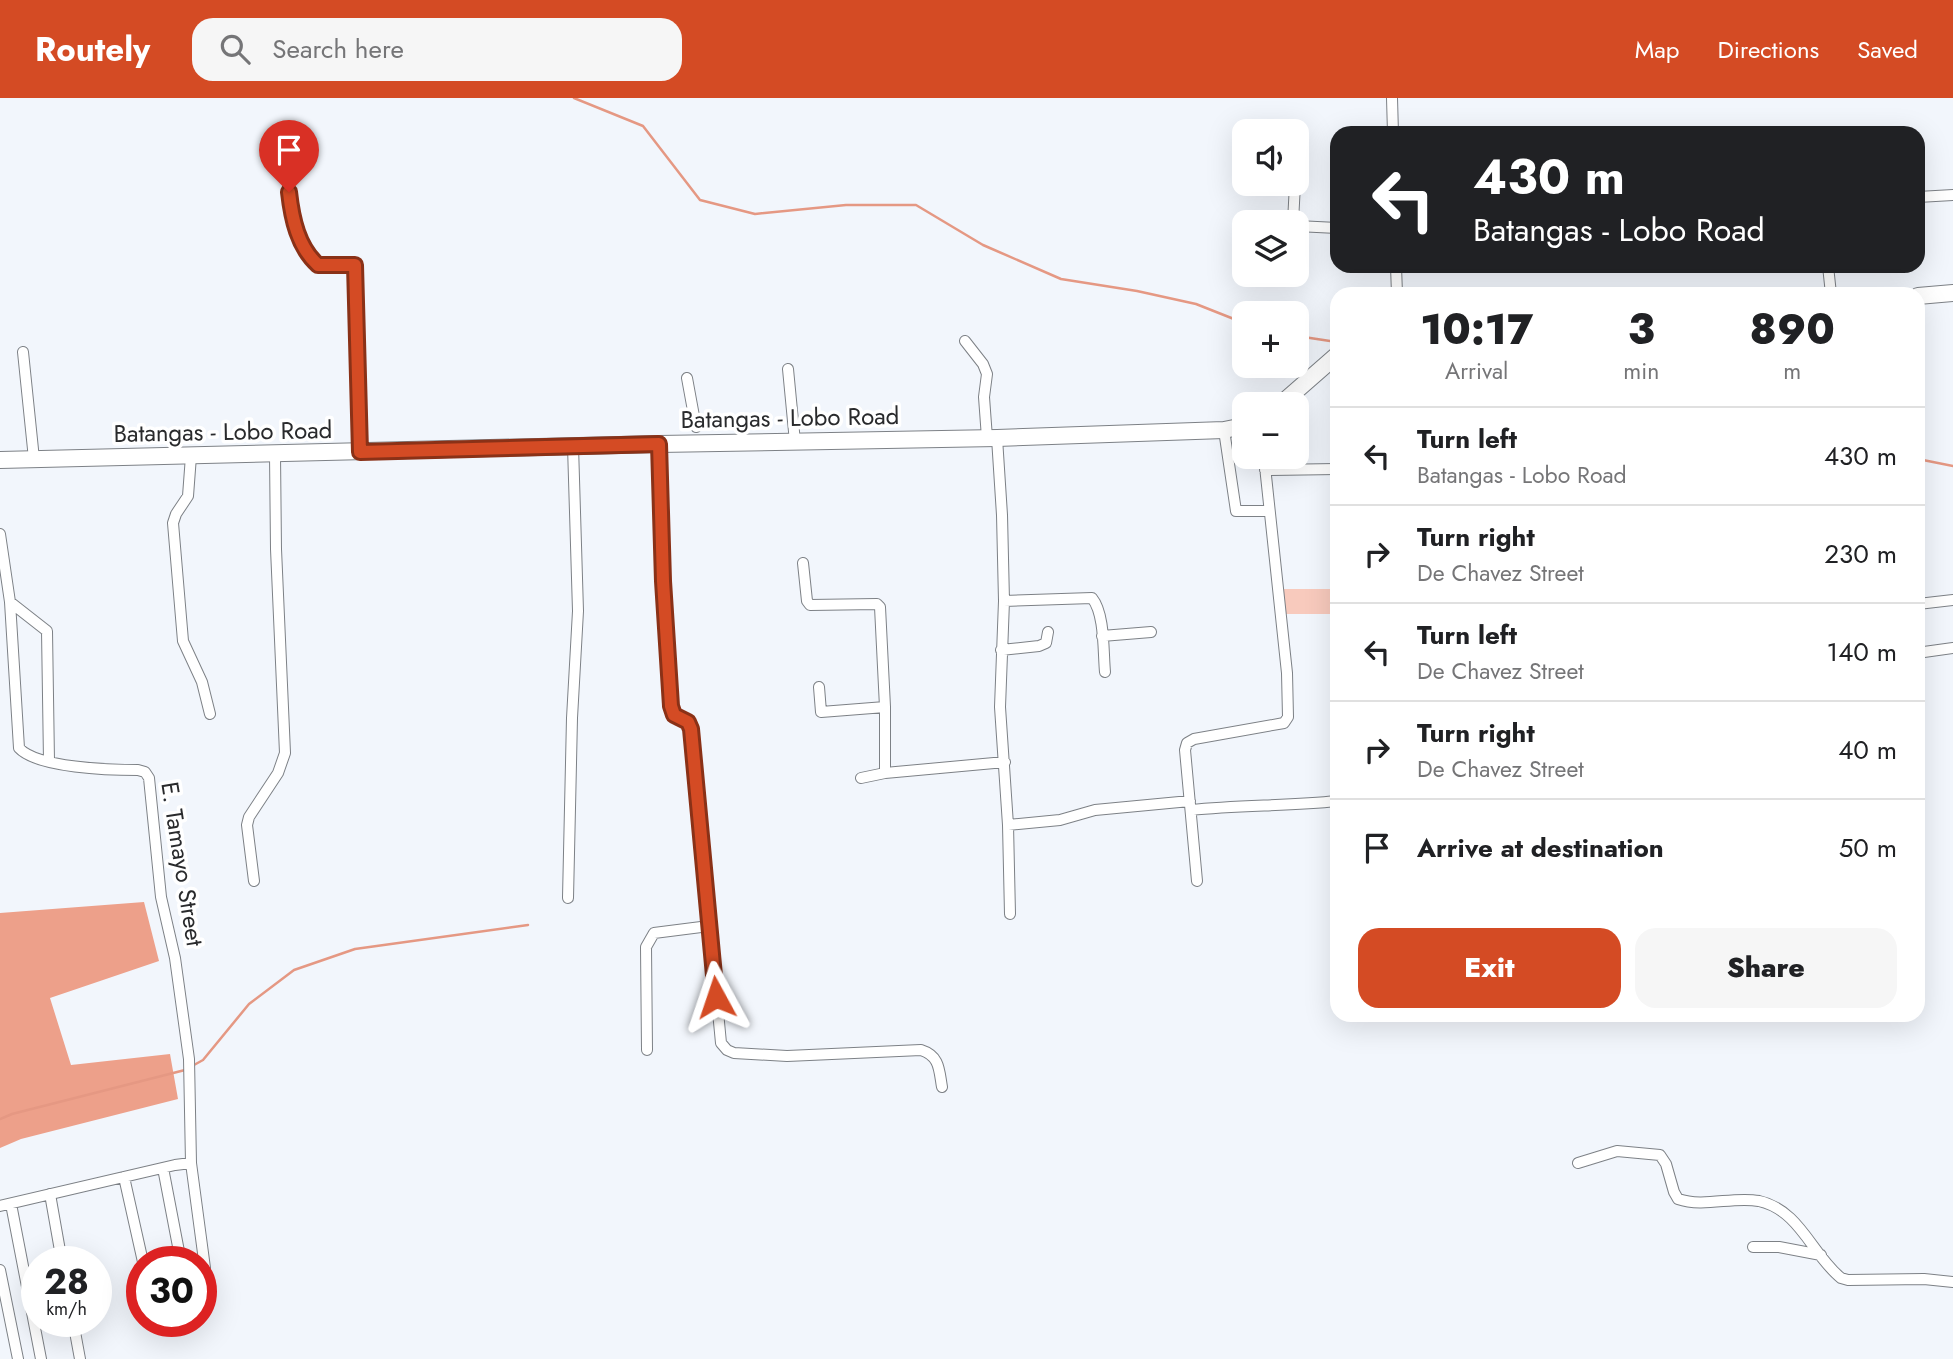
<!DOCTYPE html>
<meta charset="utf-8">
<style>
:root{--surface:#fff;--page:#f6f6f6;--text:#202124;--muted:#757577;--line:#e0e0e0;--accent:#d44b24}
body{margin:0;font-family:Jost,sans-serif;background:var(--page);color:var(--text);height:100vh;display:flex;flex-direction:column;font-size:26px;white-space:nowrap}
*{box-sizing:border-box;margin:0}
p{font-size:23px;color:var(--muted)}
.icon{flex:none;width:38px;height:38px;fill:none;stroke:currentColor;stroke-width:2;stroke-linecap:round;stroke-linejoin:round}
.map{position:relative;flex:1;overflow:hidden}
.details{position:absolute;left:1330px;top:189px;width:595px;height:735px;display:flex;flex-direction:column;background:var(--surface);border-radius:21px;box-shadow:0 7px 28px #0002}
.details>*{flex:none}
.guide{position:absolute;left:1330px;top:28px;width:595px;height:147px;border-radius:21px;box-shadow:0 7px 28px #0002;background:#202124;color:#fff;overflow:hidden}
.buttons{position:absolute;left:1232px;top:21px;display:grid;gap:14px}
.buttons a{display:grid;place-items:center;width:77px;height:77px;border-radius:14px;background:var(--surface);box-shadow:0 7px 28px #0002;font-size:35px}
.speed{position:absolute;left:21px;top:1148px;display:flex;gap:14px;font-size:35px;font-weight:700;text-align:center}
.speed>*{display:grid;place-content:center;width:91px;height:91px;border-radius:50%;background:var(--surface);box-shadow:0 7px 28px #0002;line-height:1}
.speed small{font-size:18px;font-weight:400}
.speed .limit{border:10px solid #d22;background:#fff;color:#111}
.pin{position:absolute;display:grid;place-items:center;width:60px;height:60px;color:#fff;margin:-72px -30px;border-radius:50% 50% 50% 0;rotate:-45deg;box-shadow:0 0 7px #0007}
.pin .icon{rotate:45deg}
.me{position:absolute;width:77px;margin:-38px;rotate:355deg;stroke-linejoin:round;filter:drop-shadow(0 0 5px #0008)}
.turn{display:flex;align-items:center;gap:24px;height:147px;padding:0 28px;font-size:32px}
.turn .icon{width:91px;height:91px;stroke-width:2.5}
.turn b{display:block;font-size:49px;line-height:60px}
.eta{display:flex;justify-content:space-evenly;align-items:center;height:119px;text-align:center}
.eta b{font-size:42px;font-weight:800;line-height:49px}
.action{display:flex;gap:14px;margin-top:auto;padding:14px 28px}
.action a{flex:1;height:80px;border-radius:21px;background:var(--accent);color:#fff;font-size:28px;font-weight:800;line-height:80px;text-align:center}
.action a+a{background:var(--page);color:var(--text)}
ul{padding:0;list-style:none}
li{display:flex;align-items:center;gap:21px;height:98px;padding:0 28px;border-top:2px solid var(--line)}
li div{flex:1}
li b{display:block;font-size:26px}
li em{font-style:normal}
header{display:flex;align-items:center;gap:42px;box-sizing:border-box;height:98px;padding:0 35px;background:var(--accent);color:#fff}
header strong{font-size:33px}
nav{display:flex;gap:38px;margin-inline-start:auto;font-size:24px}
.search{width:490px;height:63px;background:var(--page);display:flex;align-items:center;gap:18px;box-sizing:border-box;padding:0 24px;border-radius:21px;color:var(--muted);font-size:26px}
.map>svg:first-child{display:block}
.green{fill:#f8cabd}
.forest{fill:#eda08a}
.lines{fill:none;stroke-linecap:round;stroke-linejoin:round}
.stream{stroke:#e59883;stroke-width:2.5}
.minor-casing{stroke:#7d8186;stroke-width:12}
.primary-casing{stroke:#7d8186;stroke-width:18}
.minor{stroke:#fff;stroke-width:10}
.primary{stroke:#fff;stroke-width:16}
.route-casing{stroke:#8a3117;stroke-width:18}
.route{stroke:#d44b24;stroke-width:12}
.labels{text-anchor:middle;stroke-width:7;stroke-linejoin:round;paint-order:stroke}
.street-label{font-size:24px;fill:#292a2c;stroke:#fff}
</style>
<header>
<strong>Routely</strong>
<div class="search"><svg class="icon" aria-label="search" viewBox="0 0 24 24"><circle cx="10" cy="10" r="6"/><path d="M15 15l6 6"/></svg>Search here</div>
<nav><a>Map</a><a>Directions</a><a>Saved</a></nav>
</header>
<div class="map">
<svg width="1953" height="1261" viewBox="0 0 1953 1261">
<rect width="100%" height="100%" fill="#f2f6fc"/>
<!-- green -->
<path class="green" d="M1283,491H1335V516H1283Z"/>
<!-- forest -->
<path class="forest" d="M144,804L159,863L50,900L71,967L170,956L178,1001L21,1041L0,1050V815Z"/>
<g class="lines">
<!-- stream -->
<path class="stream" d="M574,0L643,28L700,102L755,116L846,107H916L983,147L1061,181L1137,193L1196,206L1244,225
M1297,238L1330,243
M1918,361L1953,368
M194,967L203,962L249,906L294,872L355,851L528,827
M0,1021L12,1016L185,972"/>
<!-- minor casing -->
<g class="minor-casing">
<path id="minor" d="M1392,0L1393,35
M285,48C289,88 286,137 318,167H355L361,354
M1918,99L1953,97
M1293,124L1295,86
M1297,128L1337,130
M1396,168L1397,196
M1828,168L1831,196
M965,243L983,266L987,276L984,299L987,340
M23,254L34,361
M788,271L795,344
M687,280L696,329
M1224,332L1236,413H1268
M997,340L1002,417L1004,503L1000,609L1008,727L1010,816
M659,346L663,483L671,608L674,617L688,624L691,631L721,945L727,952L734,955L787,958L921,952C940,958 939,972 942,989
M191,358L188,398L176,416L173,425L183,543L202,584L210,616
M1265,372L1337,371
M0,436L10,504L19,650C37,670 111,672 138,672L145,674L149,680L161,799L175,860L189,961L191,1065L205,1170
M803,465L807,503L810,507L877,506L880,509L885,609V675
M1004,503L1092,500C1105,516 1103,553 1105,574
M10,504L47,533L49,663
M1918,506L1953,502
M1102,538L1151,534
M1918,550L1919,554H1924L1953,550
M1001,552L1039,548L1046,545L1048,534
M819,589L821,614L885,609
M861,680L885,675L1005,664
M1191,712C1239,707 1288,708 1337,703
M1008,727L1060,722L1095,712L1190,703
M254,783L247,727L249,719L278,675L285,655L276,451L275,357
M1197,783L1185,652L1187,645L1194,641L1284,625L1288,619L1287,575L1264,359
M568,800L572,620L578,513L573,348
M647,952L646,849L654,835L709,828
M1578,1065L1617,1053L1660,1057L1666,1066L1674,1094L1678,1101C1704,1110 1733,1098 1759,1103C1800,1112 1812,1157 1841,1180L1848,1182L1924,1181L1953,1184
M163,1070L181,1164
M124,1079L143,1164
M50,1096L62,1164
M11,1106L41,1261
M0,1108L175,1067L191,1065
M1753,1149H1779L1821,1157
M0,1172L18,1261
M73,1223L80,1261"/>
</g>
<!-- primary casing -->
<g class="primary-casing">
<path id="primary" d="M1918,198L1953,195
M1281,306L1337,257
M0,362L659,346L997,340L1224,332L1244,328"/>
</g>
<!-- minor -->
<use href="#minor" class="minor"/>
<!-- primary -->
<use href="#primary" class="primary"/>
</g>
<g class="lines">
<!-- route casing -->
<g class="route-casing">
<path id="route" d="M289,94C292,121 298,149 318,167H355L360,354L659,346L663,483L671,608L674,617L688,624L691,631L716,899"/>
</g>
<!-- route -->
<use href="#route" class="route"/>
</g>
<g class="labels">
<!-- street labels -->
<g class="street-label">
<text transform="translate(790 320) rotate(-1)" y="8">Batangas - Lobo Road</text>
<text transform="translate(223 334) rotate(-1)" y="8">Batangas - Lobo Road</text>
<text transform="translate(182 766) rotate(81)" y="8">E. Tamayo Street</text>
</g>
</g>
</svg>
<div class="buttons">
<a><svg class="icon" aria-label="sound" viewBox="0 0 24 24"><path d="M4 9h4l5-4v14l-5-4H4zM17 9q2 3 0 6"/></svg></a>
<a><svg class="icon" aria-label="layers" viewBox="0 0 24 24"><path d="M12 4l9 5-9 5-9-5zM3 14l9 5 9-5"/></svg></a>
<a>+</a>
<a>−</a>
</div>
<div class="speed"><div>28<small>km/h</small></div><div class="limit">30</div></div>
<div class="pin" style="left:289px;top:94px;background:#d93025"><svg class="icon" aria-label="arrive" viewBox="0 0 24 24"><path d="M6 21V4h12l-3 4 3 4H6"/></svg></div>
<svg class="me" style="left:716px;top:899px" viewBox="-20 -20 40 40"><path d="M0-17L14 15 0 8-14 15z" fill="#d44b24" stroke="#fff" stroke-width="4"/></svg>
<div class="guide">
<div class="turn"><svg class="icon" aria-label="left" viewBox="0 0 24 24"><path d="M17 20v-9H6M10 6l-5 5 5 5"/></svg><div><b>430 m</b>Batangas - Lobo Road</div></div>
</div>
<section class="details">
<div class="eta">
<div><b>10:17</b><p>Arrival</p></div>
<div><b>3</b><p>min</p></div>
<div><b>890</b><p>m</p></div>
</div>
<ul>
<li><svg class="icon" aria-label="left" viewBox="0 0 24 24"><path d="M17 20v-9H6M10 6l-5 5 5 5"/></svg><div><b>Turn left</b><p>Batangas - Lobo Road</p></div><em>430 m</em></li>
<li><svg class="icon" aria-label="right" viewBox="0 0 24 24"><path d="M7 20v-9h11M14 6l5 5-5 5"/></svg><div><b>Turn right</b><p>De Chavez Street</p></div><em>230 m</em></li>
<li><svg class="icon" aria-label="left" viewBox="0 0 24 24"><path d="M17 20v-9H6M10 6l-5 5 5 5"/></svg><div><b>Turn left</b><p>De Chavez Street</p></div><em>140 m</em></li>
<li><svg class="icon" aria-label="right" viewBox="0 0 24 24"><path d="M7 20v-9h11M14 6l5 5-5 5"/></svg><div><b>Turn right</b><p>De Chavez Street</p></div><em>40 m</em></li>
<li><svg class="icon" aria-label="arrive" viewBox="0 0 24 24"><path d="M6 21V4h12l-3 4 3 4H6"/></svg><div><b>Arrive at destination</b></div><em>50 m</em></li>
</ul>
<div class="action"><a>Exit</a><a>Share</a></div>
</section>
</div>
